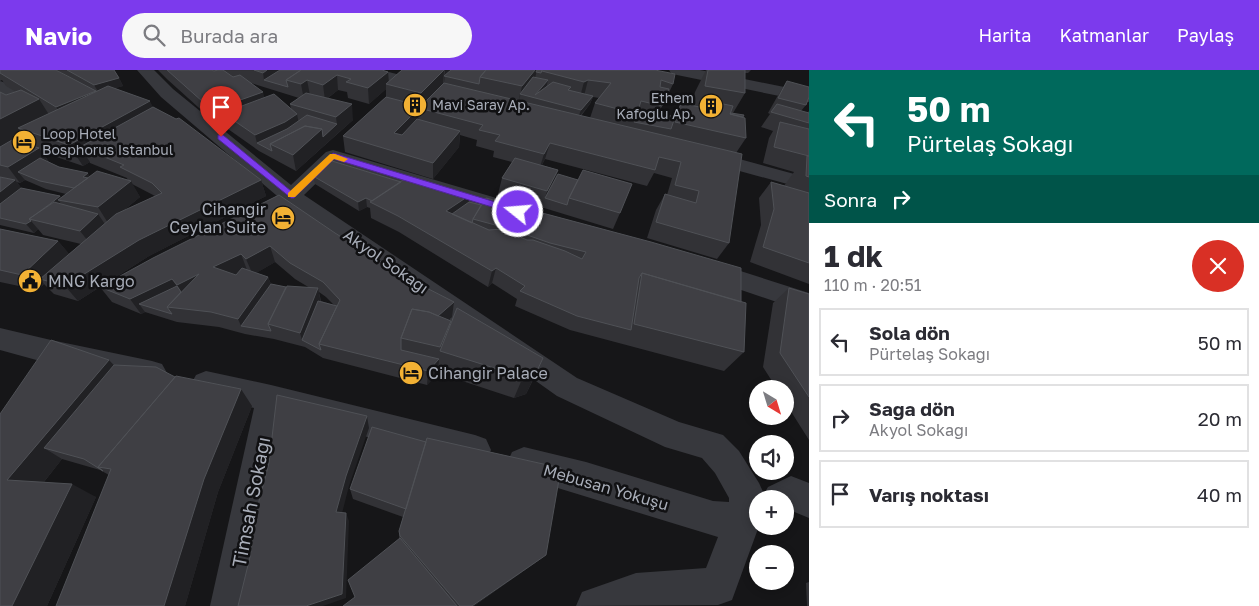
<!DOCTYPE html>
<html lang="tr">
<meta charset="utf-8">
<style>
:root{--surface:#fff;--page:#f7f7f7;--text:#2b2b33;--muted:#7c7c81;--line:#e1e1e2;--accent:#7c3aed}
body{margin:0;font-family:"Golos Text",sans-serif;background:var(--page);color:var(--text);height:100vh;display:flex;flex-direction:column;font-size:19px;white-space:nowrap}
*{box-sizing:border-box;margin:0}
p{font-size:16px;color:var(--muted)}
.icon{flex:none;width:28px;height:28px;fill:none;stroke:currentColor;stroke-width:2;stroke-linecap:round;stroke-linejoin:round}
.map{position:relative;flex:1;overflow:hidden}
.details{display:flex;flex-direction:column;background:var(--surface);width:450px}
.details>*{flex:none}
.top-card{background:#00695c;color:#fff;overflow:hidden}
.needle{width:32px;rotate:142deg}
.buttons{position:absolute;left:749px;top:310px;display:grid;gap:10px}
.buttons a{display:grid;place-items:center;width:45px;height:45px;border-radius:50%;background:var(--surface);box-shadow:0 2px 8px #0003;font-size:25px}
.pin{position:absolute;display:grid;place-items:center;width:42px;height:42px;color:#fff;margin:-51px -21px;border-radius:50% 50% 50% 0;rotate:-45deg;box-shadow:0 0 5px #0007}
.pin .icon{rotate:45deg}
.me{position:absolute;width:55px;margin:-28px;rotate:287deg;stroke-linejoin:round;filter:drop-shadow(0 0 4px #0008)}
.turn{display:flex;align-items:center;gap:18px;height:105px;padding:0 15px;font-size:22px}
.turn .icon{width:65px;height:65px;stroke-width:2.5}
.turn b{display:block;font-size:35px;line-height:42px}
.then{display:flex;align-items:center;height:48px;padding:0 15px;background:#0003;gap:10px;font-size:19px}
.round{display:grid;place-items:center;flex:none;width:52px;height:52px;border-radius:26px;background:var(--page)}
.head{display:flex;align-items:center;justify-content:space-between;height:85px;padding:0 15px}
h1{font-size:30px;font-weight:700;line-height:38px}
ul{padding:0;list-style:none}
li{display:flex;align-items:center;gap:15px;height:68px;margin:0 10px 8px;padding:0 5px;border:2px solid var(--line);border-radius:0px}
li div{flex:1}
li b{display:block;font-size:19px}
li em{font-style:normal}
header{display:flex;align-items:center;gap:30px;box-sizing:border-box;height:70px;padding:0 25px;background:var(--accent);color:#fff}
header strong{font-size:24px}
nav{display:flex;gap:28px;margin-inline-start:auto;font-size:18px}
.search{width:350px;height:45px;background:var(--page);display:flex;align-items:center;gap:12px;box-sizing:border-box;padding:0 18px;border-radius:28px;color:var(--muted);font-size:19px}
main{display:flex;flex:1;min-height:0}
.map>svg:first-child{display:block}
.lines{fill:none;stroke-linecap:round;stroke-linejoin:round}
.minor{fill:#37383d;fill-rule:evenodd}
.wall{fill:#323236;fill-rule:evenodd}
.shaded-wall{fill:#212124}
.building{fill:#3f3f44;stroke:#4f5156}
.route{fill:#7c3aed;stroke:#51269a}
.slow{fill:#f59e0b}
.labels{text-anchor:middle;stroke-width:5;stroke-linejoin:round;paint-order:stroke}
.far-poi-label{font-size:14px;fill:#a8adb8;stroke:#111113;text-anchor:start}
.poi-label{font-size:16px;fill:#a8adb8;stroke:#111113;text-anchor:start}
.street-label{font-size:16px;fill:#a8adb8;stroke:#111113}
.near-street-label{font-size:19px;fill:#a8adb8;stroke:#111113}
</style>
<header>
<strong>Navio</strong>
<div class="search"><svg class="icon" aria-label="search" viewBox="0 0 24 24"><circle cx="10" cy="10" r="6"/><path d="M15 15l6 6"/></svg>Burada ara</div>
<nav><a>Harita</a><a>Katmanlar</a><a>Paylaş</a></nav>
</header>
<main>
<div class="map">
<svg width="809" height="536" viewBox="0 0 809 536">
<rect width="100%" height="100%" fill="#161618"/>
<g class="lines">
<!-- minor -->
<path class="minor" d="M137,0H154L173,19L291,115L326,82L333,80L527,137L530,142L527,147L519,149L337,93L304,125L577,308L679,352L723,365L739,381L759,413L764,424L768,417L791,406L809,413V448L792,441L785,444V429H758L759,456L732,530L718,535L576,536L582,522L636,503L706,498L718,467L512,404L507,393L512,382L524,377L586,392L713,431L729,432V428L715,403L702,388L665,377L557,326L283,131L161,27Z
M354,0H381L435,14L437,17L435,20L429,22L356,3Z
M669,0H700L809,22V32L677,5L671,3Z
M0,11L6,13L49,39L52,43L49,47L43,48L37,47L0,23Z
M703,79L809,108V120L696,89L693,85L696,81Z
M706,190L809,223V243L697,205L694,199L697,193Z
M0,258L51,270L152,291L162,294L167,303L162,312L152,315L51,294L0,280Z
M206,301L271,315L475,365L486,369L491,380L486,391L475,395L283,345L250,536H210L254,338L196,323L191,314L196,305Z"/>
</g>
<!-- wall -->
<path class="wall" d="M0,0L76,11L57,0H114L119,8L123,16L115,18L153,37L261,110L266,126L149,186L105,214L279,125L452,247L448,250L451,251L450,255L533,310L526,324L514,328L438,303L427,315L323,288L305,277L274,269L245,264L219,257L177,252L145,242L141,244L112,232L100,217L78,231L54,224L44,214L38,220L0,212V159L58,171L69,184L81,174L43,165L38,159L34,163L0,155V22L6,25L16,22L6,16L2,10L0,11ZM42,82L83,96L90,92V93L127,108L128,111L90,106L59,97L49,92ZM25,110L46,119L66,124L62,128L60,126L21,118L17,112L20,113ZM132,114L155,126L123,141L140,127ZM275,192L295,209L310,218L286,217L271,214L268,207L256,203ZM319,222L326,227L334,235L321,231Z
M158,0H212L214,1V0H382L388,2L389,12L402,0H655L673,14L666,29H665L659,43L674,46L681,33L692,35L695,22L706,0H751L748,3H745V23L733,43L743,47L746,68L736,83L729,173L717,189L647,168L656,140L665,124L667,125L672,108L654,103L647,116L545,89L542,95L558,100L556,108L620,143L613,159L498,124L502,108L512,92L493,87L494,81L476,76L477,70L460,65L459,77L433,109L345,82L343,66L386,27V19L369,34L348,28L347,22L338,20L328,28L353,50L296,101L259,81L228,59L226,52L218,55L168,10ZM251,13L299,28L290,34L291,39L264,28ZM593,27L599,28L595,33L590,48L581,46L590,34Z
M787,11L806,35L801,41L807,43L809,41V214L750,192L761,155L759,128L771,112L784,116L794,102L763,93L769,68L773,61L761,57L770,44L768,43L777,27Z
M313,106L469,132L741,232L744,282L724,301L570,260L515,236L517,229L492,213L488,217L399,162L371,148L370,138L367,137L359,141L315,114Z
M789,218L809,224V370L785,332V319H777L763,297L773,233Z
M114,295L175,307L252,336L218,422L185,536H56L109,405L100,400L62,389L44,412L96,427L47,536H0V344Z
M350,419L546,485L535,493L474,536H343L355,527L399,469V461L403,447L353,429Z
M809,512V536H807L806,513Z"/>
<!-- shaded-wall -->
<path class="shaded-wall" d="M267,0H294L264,10L263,3Z
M444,0L442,28L421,39V23Z
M445,0H460L444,6V14Z
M535,0H537L534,12L520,24L519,32L522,16Z
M388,2L389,15L386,14V19L369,34L368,18Z
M337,5L338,20L325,30L323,15Z
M119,8L123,16L99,23L94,15Z
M307,10L310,25L304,30L301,14Z
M548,10L546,19L535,25Z
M588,10L584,26L580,27L584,12Z
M96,21L66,53L56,37Z
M263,22L267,37L223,43L226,52L218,55L212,40Z
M593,26L590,34L578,48L581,40Z
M39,29L57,57L18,58L29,73L0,90V49Z
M150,31L160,52L80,77L90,92L83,96L69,75Z
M352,34L353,50L338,63L336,47Z
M419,38L418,54L395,79L394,63Z
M297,44L300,60L270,74L257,73L255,65Z
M337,54L338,63L296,101L293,85L322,59Z
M460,61L459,77L433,109V93Z
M550,73L545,89L539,100L544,84Z
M39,78L50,94L18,102L25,110L20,113L8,97Z
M558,100L553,116L545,128L547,121Z
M88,103L93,112L83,107Z
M15,110L28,126L0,148V122Z
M261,110L266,126L149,186L78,231L65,216L139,170Z
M131,111L140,127L108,153L98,137Z
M470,125L468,141L452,152L446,141Z
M60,126L64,131L58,130L64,137L32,150Z
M366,128L367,137L359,141L358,132Z
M98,144L109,160L92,176L80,161Z
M31,151L38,159L34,163L26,154Z
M58,171L71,186L40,209L44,214L38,220L22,205Z
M270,176L275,192L253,205L246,189Z
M241,184L247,200L221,213L213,197Z
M496,198L492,213L488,217L492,201Z
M199,204L186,229L177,215Z
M268,207L274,223L241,256L238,249Z
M172,209L182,225L139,234L145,242L141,244L130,229Z
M318,218L321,234L302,270L300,263Z
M454,232L452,247L427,269L428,255Z
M543,288L526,324L514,328L523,307Z
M439,289L438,303L427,315L428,301Z
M109,290L127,309L44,378L62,389L35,423L7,410Z
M241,319L252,336L218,422L185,536H164L204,409Z
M367,346L369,358L349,416L340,451L336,442L346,406Z
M72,414L96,427L47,536H12Z
M346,443L349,451L346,528L323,536H306Z
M546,485L535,493L474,536H472Z"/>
<!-- building -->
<path class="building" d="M0,0H56L96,21L56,37L0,3Z
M67,0H114L119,8L94,15Z
M167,0H212L214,1L218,0H223L233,7L240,5L263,22L212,40Z
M254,0H267L263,3Z
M280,0H301L286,10L288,17L264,10Z
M301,0H382L388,2L368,18L346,12L351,9L337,5L323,15L307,10L301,14L286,10Z
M402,0H444L421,23L386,14Z
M451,0H486L480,7L479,14L444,6Z
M486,0H535L522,16L480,7Z
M537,0H542L541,3L536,2Z
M542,0H655L675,4L673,14L661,10L660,17L669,19L662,36L641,31L637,44L595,33L611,13L588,10L584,12L542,1Z
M708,0H745V23L705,16Z
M533,7L548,10L535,25L553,12L571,17L568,20L593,26L581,40L520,24Z
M787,11L809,17V27L806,35L778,28Z
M444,13L742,84L729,173L656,152L665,124L696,133L699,121L675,115L681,92L659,87L655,100L550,73L544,84L495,71L500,65L479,60L483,55L419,38L394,63L402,65L417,49L460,61L433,93L343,66L386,27L421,36Z
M108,16L150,31L69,75L18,58Z
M21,20L39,29L0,49V22L6,25Z
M306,23L352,34L336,47L290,34Z
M274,24L297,44L285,52L255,65L223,43Z
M709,31L733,36L730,44L745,48L746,68L675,52L681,33L704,38Z
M777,34L809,43V53L771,42Z
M153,37L176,49L179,48L261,110L139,170L65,216L40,209L116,144L162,123L152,113L120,97L124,95L80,77Z
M639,39L675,47L671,59L634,52Z
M731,43L744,45L743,47L730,44Z
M307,45L337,54L323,67L322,59L305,56L270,74L272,81L257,73L287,59Z
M780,52L809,59V86L774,77Z
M305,56L322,59L293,85L270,74Z
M12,70L39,78L8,97L0,95V77Z
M807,86H809V107L806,106Z
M40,88L59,97L88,103L83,107L88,108L74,118L40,111L18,102Z
M515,88L558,100L547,121L502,108Z
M332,91L401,112L372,131L366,128L358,132L313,106Z
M583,100L632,114L620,143L569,128Z
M97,101L131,111L98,137L58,130Z
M558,104L578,110L569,128L567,135L545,128Z
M409,106L470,125L446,141L489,160L502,159L527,170H533L565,181L582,189L586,182L550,173L510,159L473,149L486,128L651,172L741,198V232L642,203L639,208L631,260L577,246L520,221L525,216L496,198L492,201L398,146L370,132Z
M0,107L15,110L0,122Z
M771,112L809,123V193L763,177L774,139Z
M21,118L60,126L50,134L29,149L31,151L26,154L0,148V134Z
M279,125L335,163L407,208L454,232L438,246L429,242L412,239L401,268V280L439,289L428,301L319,274L340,230L323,212L290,193L270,176L246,189L241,184L213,197L236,205L242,198L268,207L238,249L211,242L167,237L199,204L177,215L172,209L130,229L100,217L153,188Z
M54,132L98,144L80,161L29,149Z
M469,132L481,135L473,149L472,153L452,144Z
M0,159L58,171L22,205L0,200Z
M642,203L746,233L744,282L634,254Z
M271,214L286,217L268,254L271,261L241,256Z
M177,216L181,222L167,237L172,244L139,234Z
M287,216L318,218L300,263L268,254Z
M789,218L809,224V327L780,283Z
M318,231L337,236L319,274L321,280L302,270Z
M457,238L543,288L536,303L523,307L440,281Z
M412,239L429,242L451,251L440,277L401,268Z
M51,270L109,290L7,410L72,414L12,536H0V344Z
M114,295L156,297L175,307L98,397L103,401L84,389L44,378Z
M176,306L241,319L204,409L164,536H56L111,399L98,397Z
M277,325L367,346L346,406L336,442L346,443L342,524L306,536H238L250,487L258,435L269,393Z
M372,357L426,372L406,439L350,419Z
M427,368L561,398L546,485L472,536H460L400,466L399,461Z
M400,468L457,536H343L355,527L348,510Z"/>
<!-- route -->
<path class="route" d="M218,65H223L291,121L333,83L522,140L523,142L522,144H515L334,89L294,128H291L218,69Z"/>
<!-- slow -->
<path class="slow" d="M330,84H335L348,89L344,92L334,89L295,127H288V123Z"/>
<!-- icons -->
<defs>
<g id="building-disc" transform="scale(1.25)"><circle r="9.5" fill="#f2b134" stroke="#111113"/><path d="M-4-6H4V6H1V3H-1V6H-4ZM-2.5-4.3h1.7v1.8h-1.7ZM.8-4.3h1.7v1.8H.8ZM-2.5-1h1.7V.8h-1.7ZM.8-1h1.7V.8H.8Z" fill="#111"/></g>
<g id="hotel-disc" transform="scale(1.25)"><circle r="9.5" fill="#f2b134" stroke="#111113"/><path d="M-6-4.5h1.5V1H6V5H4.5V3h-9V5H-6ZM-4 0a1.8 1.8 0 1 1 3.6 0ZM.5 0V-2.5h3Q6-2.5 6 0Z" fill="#111"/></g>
<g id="civic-disc" transform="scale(1.25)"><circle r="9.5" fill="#f2b134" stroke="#111113"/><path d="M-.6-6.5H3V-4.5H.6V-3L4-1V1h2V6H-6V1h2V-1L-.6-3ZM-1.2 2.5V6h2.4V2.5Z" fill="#111"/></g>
</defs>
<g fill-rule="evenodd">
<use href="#building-disc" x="415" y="35"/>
<use href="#building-disc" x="711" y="36"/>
<use href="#hotel-disc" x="24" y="72"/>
<use href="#hotel-disc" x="283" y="148"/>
<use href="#civic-disc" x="30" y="211"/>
<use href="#hotel-disc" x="411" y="303"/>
</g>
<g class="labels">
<!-- far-poi labels -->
<g class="far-poi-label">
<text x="694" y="33" text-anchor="end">Ethem<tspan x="694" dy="16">Kafoğlu Ap.</tspan></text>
<text x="432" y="40">Mavi Saray Ap.</text>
<text x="42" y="69">Loop Hotel<tspan x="42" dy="16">Bosphorus Istanbul</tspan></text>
</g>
<!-- poi labels -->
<g class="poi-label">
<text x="266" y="145" text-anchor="end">Cihangir<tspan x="266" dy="18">Ceylan Suite</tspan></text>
<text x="48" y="217">MNG Kargo</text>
<text x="428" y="309">Cihangir Palace</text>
</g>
<!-- street labels -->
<g class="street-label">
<text transform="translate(386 191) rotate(35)" y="6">Akyol Sokağı</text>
<text transform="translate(606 417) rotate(16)" y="6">Mebusan Yokuşu</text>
</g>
<!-- near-street labels -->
<g class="near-street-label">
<text transform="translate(251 432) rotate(-79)" y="7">Timsah Sokağı</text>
</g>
</g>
</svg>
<div class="buttons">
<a><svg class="needle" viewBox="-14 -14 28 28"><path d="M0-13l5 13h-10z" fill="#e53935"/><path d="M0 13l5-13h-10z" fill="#7c7c81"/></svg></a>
<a><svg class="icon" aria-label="sound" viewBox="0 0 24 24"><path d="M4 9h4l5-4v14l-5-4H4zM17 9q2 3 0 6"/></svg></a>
<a>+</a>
<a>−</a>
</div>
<div class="pin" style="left:221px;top:67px;background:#d93025"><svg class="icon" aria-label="arrive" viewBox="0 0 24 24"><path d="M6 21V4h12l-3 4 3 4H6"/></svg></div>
<svg class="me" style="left:518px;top:142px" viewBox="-20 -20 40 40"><circle r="17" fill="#7c3aed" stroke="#fff" stroke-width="3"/><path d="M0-11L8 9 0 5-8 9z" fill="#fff"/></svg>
</div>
<section class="details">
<div class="top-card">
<div class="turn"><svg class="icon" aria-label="left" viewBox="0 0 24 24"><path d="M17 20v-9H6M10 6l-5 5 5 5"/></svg><div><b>50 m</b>Pürtelaş Sokağı</div></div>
<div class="then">Sonra<svg class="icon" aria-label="right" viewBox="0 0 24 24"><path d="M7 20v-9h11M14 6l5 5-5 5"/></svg></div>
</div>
<div class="head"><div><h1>1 dk</h1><p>110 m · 20:51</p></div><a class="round" style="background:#d93025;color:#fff"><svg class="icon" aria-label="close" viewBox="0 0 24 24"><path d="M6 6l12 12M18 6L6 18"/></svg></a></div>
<ul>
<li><svg class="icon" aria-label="left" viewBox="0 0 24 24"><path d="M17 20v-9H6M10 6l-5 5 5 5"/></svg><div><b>Sola dön</b><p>Pürtelaş Sokağı</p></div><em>50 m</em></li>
<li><svg class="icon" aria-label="right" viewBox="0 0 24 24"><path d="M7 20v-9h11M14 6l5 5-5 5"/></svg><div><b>Sağa dön</b><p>Akyol Sokağı</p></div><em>20 m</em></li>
<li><svg class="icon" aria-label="arrive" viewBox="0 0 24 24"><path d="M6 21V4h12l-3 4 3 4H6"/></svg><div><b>Varış noktası</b></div><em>40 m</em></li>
</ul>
</section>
</main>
